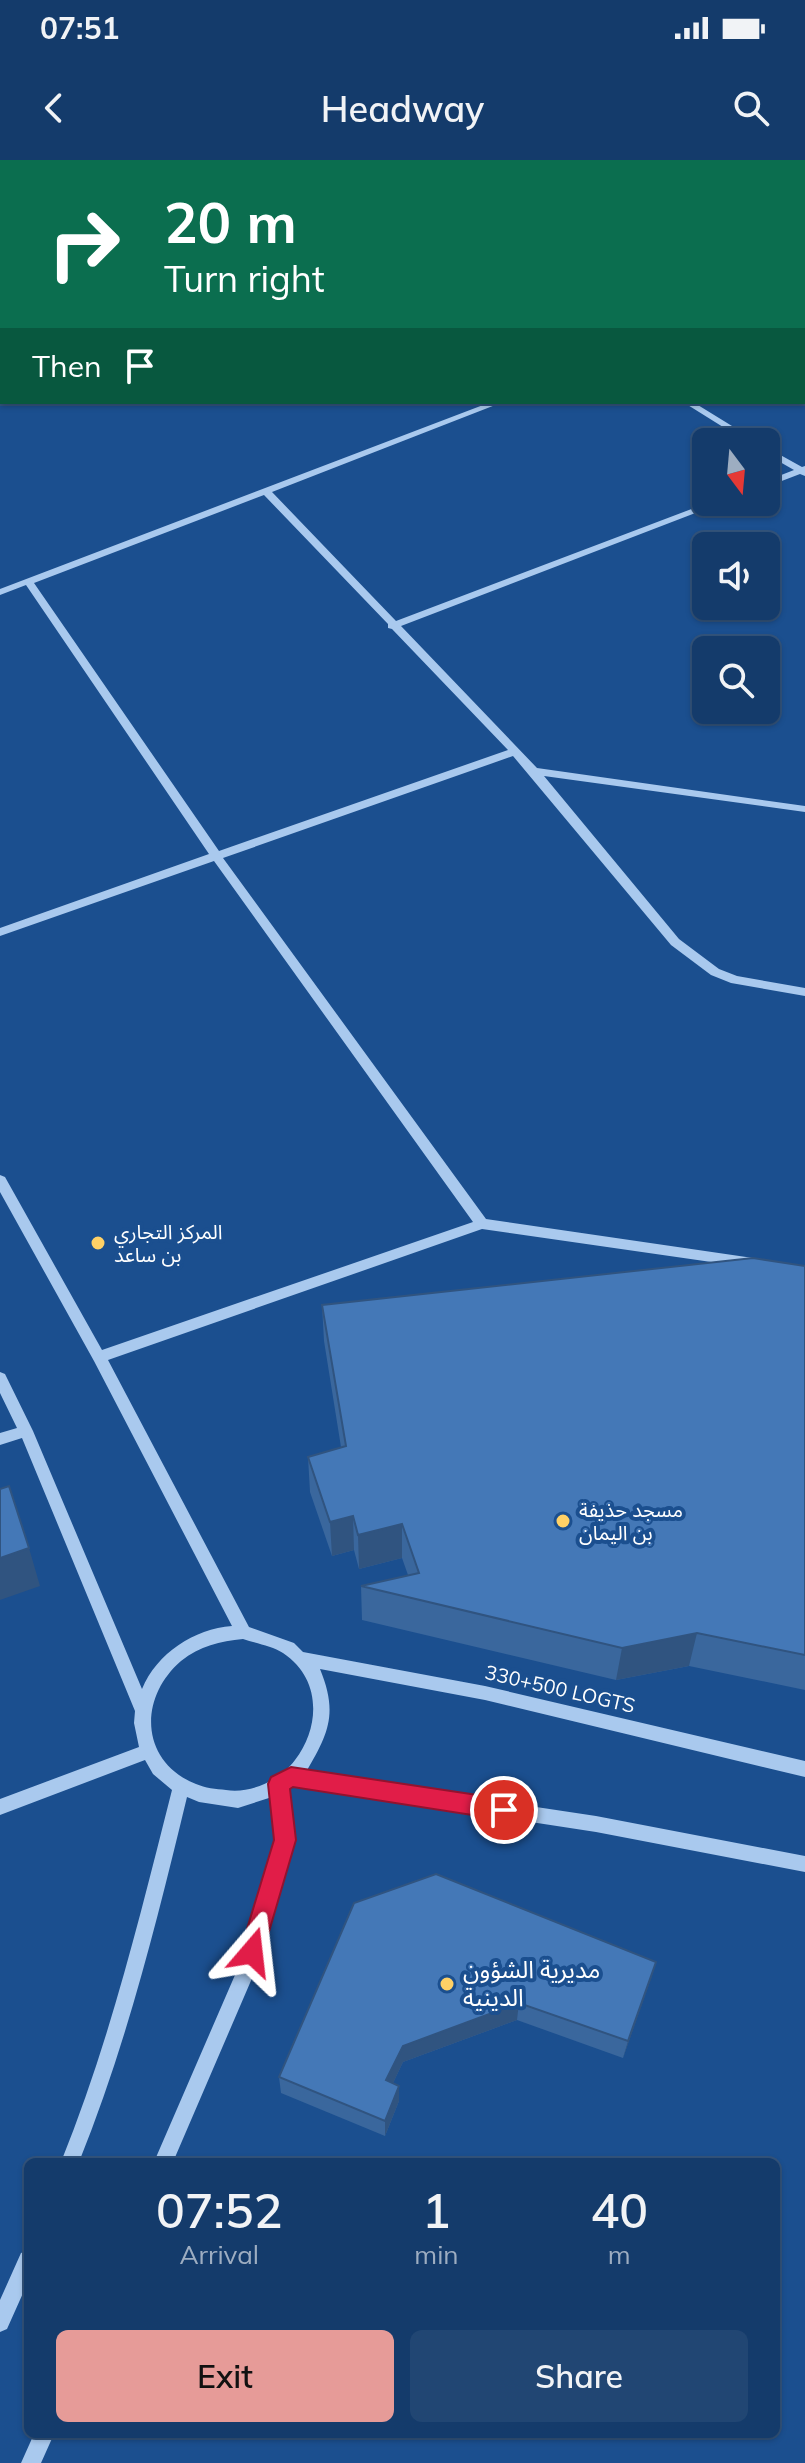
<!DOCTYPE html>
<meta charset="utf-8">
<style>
:root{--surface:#143b6b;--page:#214673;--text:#f1f3f6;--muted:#9dadc1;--line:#33557e;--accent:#e69b98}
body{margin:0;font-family:Mulish,"Noto Sans Arabic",sans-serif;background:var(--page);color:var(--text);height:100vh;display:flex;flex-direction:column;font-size:30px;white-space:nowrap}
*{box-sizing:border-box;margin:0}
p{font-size:26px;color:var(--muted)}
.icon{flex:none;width:44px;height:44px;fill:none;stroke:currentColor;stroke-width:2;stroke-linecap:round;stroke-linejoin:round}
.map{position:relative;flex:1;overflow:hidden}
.details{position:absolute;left:24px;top:1998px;width:756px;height:280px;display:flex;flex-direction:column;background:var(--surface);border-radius:12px;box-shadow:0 2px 6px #0004,0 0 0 2px var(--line)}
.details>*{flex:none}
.hud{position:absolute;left:0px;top:0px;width:806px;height:244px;box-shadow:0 2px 6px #0004,0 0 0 2px var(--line);background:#0b6e4f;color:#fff;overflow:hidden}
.needle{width:52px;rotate:164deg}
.controls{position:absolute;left:692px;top:268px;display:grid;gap:16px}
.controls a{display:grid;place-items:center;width:88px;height:88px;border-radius:12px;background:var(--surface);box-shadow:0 2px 6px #0004,0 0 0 2px var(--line);font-size:40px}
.pin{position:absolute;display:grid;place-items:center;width:68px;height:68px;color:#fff;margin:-34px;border:4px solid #fff;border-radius:50%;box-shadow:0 2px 8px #0007}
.me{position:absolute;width:88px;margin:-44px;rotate:17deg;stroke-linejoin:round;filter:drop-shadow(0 0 6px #0008)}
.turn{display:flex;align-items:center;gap:28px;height:168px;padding:0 32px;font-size:36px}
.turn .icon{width:104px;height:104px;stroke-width:2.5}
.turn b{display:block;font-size:56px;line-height:68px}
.then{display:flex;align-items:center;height:76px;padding:0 32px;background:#0003;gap:16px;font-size:30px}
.eta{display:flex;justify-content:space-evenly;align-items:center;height:136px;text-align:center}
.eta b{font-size:48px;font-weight:600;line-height:56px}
.cta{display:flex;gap:16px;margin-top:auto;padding:16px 32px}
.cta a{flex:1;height:92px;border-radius:12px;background:var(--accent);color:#111;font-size:32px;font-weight:600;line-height:92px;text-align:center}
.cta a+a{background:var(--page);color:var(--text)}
.status{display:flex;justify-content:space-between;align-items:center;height:56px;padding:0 40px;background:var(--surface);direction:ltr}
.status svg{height:22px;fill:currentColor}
header{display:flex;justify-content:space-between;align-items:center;height:104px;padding:0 32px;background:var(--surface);font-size:36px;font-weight:600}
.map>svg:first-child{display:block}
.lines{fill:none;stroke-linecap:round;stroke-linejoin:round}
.minor{fill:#a9c9ee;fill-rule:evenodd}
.wall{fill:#3a679d}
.shaded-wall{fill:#305480}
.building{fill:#4478b7;stroke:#305480;stroke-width:2}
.route{fill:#e11d48;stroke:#92132f;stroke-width:2}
.poi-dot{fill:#ffd166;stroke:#1b4f8f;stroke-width:3}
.labels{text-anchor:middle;stroke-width:8;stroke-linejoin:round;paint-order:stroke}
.poi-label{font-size:20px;fill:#fff;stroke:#1b4f8f;text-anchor:start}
.street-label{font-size:20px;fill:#fff;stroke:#1b4f8f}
.near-poi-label{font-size:24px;fill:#fff;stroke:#1b4f8f;text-anchor:start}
</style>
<div class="status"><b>07:51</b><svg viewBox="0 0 49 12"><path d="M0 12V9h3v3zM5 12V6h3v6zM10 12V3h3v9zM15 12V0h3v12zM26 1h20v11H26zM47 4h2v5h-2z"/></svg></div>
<header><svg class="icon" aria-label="back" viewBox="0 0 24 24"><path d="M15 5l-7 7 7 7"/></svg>Headway<svg class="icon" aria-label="search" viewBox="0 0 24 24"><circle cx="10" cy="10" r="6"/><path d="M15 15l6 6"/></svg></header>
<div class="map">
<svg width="805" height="2303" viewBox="0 0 805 2303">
<rect width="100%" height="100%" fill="#1b4f8f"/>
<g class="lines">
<!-- minor -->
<path class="minor" d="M491,242H503L272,332L396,461L710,342H724L401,466L537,608L805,646V652L544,616L679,779L719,809L737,816L805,828V836L731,823L711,815L671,785L513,596L223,698L486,1059L753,1098L760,1103L753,1108L482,1069L108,1200L249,1467L294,1483L303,1492L485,1526L805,1601V1617L485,1540L320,1509C338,1553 329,1573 306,1612L596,1656L805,1696V1712L596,1672L291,1625L288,1627L294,1680L253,1816L173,2002H154L235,1815L276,1680L272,1637L238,1648L199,1642L187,1637C157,1761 127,1883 79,2002H61C110,1881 140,1756 172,1630L153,1614L145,1600L0,1655V1639L139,1587L134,1563L135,1551L22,1278L0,1285V1273L17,1268L0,1233V1212L5,1214L33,1271L142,1529C157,1493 194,1469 232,1466L94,1201L0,1032V1015L5,1017L102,1190L473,1062L214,701L0,776V768L209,694L26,425L0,435V429ZM264,335L388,464V468L392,469L508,590L219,691L34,423ZM243,1479C255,1483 272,1486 283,1493C321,1518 321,1566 295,1600C280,1620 251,1634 226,1630C216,1629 205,1628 196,1624C140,1602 138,1538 181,1501C200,1486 220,1481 243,1479Z
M683,242H693L758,282H747Z
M766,287L802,307L805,306V316L800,314L766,327V321L794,310L766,294Z
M28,2090V2122L7,2169L0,2172V2140L21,2093Z
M34,2274H54L41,2303H21Z"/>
</g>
<!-- wall -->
<path class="wall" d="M805,1106V1530L689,1506L616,1520L362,1460L361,1426L408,1415L402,1398L359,1409L354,1390L332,1396L310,1332L308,1297L341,1287L324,1181L322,1145Z
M354,1743L656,1802L623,1898L517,1860L403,1902L393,1923L399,1926V1941L385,1976L281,1933L279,1917Z"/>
<!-- shaded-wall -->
<path class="shaded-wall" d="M353,1356L354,1390L332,1396L330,1362Z
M402,1364V1398L359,1409L358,1375Z
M29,1388L40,1426L0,1440V1398Z
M697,1473L689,1506L616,1520L622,1488Z
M656,1802L651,1819L623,1898L628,1881Z
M519,1843L517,1860L403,1902L387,1936L386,1920L403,1886Z
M399,1926V1941L385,1976V1961Z"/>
<!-- building -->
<path class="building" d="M753,1098L805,1106V1495L697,1473L622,1488L361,1426L419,1413L402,1364L358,1375L353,1356L330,1362L308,1297L346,1286L322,1145Z
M9,1326L29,1388L0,1398V1329Z
M436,1714L656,1802L628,1881L519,1843L403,1886L386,1920L399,1926L385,1961L279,1917L354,1743Z"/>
<!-- route -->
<path class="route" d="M291,1607L504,1639L512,1642L515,1650L512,1657L504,1660L293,1627L290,1629L296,1680L263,1792L260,1800L252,1803L244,1800L240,1792L274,1680L268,1624L271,1617Z"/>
<!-- markers -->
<g class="poi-dot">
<circle cx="98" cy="1083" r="8"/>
<circle cx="563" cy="1361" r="8"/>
<circle cx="447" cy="1824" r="8"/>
</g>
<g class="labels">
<!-- poi labels -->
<g class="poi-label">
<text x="114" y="1079">المركز التجاري<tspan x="114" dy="23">بن ساعد</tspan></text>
<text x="579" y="1357">مسجد حذيفة<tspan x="579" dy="23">بن اليمان</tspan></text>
</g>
<!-- street labels -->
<g class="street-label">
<text transform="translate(560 1529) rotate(13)" y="7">330+500 LOGTS</text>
</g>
<!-- near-poi labels -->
<g class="near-poi-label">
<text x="463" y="1818">مديرية الشؤون<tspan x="463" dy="28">الدينية</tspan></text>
</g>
</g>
</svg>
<div class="controls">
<a><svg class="needle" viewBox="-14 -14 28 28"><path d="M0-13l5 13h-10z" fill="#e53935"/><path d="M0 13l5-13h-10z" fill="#9dadc1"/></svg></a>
<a><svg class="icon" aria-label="sound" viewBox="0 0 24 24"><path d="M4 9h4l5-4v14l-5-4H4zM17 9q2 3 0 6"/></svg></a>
<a><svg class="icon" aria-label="search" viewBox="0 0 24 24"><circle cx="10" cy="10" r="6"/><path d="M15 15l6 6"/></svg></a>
</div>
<div class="pin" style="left:504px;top:1650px;background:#d93025"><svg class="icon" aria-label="arrive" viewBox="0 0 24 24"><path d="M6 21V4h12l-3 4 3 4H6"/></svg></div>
<svg class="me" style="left:252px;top:1792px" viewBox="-20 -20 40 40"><path d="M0-17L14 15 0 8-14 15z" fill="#e11d48" stroke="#fff" stroke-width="4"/></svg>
<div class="hud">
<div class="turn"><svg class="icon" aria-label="right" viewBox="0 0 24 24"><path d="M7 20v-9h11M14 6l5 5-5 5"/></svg><div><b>20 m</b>Turn right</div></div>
<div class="then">Then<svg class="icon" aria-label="arrive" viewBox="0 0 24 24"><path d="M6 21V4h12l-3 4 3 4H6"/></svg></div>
</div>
<section class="details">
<div class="eta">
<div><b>07:52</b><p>Arrival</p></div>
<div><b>1</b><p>min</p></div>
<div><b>40</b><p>m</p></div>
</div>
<div class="cta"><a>Exit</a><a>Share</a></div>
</section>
</div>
